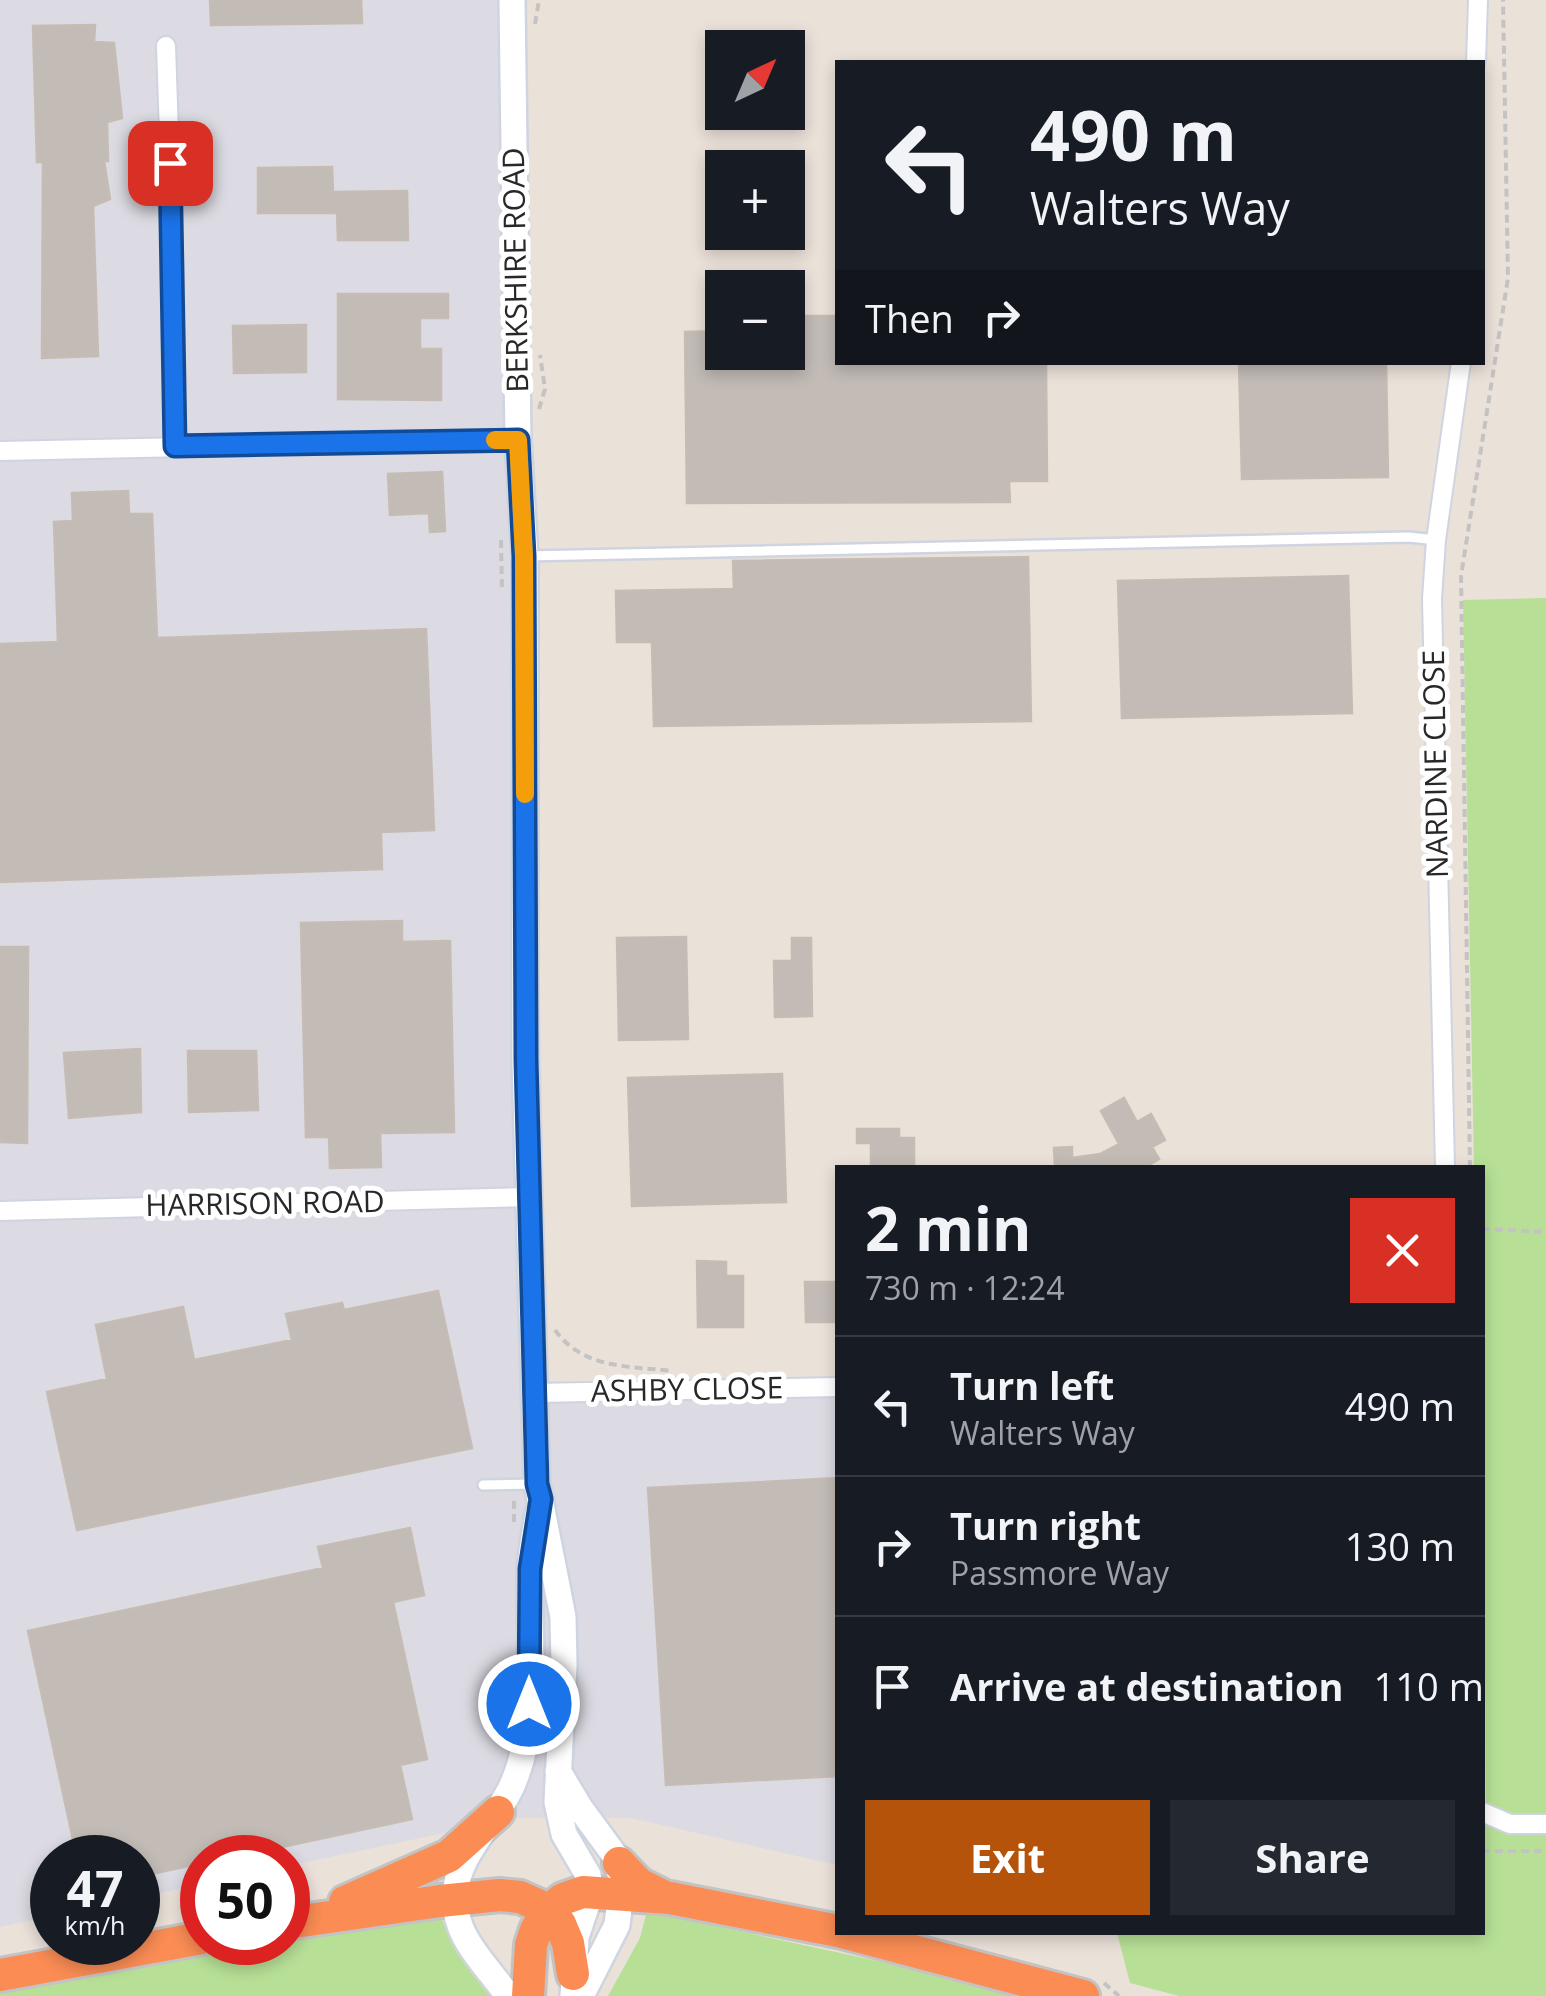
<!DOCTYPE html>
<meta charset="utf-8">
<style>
:root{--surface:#171b24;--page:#242831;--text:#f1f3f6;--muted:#9ea1a6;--line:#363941;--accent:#b45309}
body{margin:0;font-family:"Open Sans",sans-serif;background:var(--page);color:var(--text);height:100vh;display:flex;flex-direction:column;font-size:38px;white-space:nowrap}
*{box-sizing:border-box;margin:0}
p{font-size:32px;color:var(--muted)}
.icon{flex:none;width:55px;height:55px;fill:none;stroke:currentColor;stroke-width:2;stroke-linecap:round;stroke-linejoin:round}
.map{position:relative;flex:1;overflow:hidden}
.panel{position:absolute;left:835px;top:1165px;width:650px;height:770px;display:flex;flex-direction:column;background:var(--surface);border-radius:0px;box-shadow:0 5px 15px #0003}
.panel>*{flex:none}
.guide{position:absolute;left:835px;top:60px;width:650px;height:305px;border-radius:0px;box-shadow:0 5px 15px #0003;background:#171b24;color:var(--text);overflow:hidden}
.needle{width:65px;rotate:44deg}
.fabs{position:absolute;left:705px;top:30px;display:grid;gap:20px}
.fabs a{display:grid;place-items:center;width:100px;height:100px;border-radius:0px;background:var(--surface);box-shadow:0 5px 15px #0003;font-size:50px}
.speed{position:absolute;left:30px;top:1835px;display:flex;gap:20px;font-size:50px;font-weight:700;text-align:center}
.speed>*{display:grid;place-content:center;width:130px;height:130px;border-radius:50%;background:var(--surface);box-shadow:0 5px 15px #0003;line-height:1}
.speed small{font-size:25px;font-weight:400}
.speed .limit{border:15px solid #d22;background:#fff;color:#111}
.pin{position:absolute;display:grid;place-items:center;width:85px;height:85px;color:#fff;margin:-42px;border-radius:20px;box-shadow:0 5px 15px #0006}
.me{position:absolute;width:110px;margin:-55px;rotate:0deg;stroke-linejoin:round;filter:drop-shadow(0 0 8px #0008)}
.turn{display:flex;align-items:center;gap:35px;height:210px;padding:0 30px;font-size:45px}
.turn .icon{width:130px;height:130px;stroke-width:2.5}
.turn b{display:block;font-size:70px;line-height:85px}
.then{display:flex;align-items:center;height:95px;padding:0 30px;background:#0003;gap:20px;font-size:38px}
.round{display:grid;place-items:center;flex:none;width:105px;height:105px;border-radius:0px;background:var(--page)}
.overview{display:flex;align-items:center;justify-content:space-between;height:170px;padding:0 30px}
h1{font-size:60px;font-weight:700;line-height:75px}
.primary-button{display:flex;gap:20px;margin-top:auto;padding:20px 30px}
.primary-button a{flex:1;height:115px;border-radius:0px;background:var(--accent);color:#fff;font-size:40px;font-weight:700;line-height:115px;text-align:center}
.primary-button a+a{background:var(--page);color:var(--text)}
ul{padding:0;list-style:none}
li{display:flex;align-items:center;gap:30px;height:140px;padding:0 30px;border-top:2px solid var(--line)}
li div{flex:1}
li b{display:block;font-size:38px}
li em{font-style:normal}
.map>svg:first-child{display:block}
.industrial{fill:#dcdae2}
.green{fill:#b7e096}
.building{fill:#c2bbb6;stroke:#c5bdb3;stroke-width:2.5}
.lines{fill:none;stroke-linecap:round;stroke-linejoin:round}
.service-casing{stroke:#cfd4e1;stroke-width:14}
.minor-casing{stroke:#cfd4e1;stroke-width:22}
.secondary-casing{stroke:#cfd4e1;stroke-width:30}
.motorway-casing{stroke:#c3c3c3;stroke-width:38}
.path{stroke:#c3c3c3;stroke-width:4;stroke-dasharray:8 5;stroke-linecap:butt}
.service{stroke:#fff;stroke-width:9}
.minor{stroke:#fff;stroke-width:18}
.secondary{stroke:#fff;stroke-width:25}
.motorway{stroke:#fa8c54;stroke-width:32}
.route-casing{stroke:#114b97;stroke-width:25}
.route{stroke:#1a73e8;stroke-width:18}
.slow{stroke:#f59e0b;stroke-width:18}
.labels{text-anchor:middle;stroke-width:10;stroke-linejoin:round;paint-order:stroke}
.street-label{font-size:30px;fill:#282828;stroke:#fff}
</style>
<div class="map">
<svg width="1546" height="1996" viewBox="0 0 1546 1996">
<rect width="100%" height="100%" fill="#eae1d9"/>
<!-- industrial -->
<path class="industrial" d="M0,0H523L547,1392L837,1386V1865L631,1818H515L288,1866V1858H202V1884L138,1898V1858H52V1916L0,1927Z"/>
<!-- green -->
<path class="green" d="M1546,598V1996H1179L1130,1983L1117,1933L1482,1932L1483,1812L1486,1813L1482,1168L1474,1167L1463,600Z
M647,1911L1039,1996H608L640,1938Z
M439,1914L463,1960L492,1996H0V1989L254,1943L288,1942V1936Z"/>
<!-- building -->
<path class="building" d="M210,0H361L362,23L211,25Z
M95,25L94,42L114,43L122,118L107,122L108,161H104L110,199L93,206L98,356L42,358L43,162H37L33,26Z
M332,167L333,192L407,191L408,240H338L337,213H258V168Z
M338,294H448V318H420V349H441V400L338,399Z
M788,316H838V362H1046L1047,481H1009L1010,502L687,503L685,332L722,331V352H788Z
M306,325V372L234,373L233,326Z
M1239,362H1386L1388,477L1242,479Z
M442,472L445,531L430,532L429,513L390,515L388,474Z
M128,491L129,514H152L157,638L426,629L434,830L381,832L382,869L0,882V644L58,642L54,522L73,521L72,493Z
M1028,557L1031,721L654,726L652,642H617L616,591L734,589L733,561Z
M1348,576L1352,713L1122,718L1118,581Z
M402,921V942L450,941L454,1132L380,1133L381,1167L330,1168L329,1137H306L301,923Z
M686,937L688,1039L619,1040L617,938Z
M792,938H811L812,1016L775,1017L774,961H792Z
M0,947H28L27,1143L0,1142Z
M140,1049L141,1112L69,1118L64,1053Z
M188,1051H256L258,1110L189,1112Z
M782,1074L786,1202L632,1206L628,1078Z
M1124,1098L1137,1122L1151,1114L1165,1140L1152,1147L1159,1159L1144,1168L1055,1167L1054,1148L1072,1147V1158L1100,1154L1119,1144L1101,1111Z
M857,1129H899V1138H914V1168H871V1143H857Z
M697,1261L726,1262V1276H743V1327H698Z
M805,1282H838V1322H806Z
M438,1291L472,1448L77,1530L47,1392L107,1379L96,1325L183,1307L194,1360L292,1340L286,1314L342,1303L344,1310Z
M838,1478V1776L666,1785L648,1488Z
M410,1528L424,1595L393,1602L427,1759L400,1765L412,1819L230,1858H202V1863L138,1877V1858H77L28,1631L323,1568L318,1547Z"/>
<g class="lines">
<!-- service casing -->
<g class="service-casing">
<path id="service" d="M527,556L1409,537L1436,540
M483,1485L534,1484"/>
</g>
<!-- minor casing -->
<g class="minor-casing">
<path id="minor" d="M166,46L174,280L175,446
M1476,62L1478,0
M0,451L518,440
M1445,1168L1432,599L1436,540L1461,362
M0,1211L531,1197
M536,1393L838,1387
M1482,1812L1510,1824H1546"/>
</g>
<!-- secondary casing -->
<g class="secondary-casing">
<path id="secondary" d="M512,0L518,440L525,556V1060L537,1484L563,1617L564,1665L557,1802L564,1834L588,1875L591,1892L576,1937L573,1996
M558,1771L580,1808L616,1857L622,1882L617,1925L581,1996
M508,1996C486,1964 454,1938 455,1897C456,1852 498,1821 514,1781C540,1718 528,1641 530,1575C530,1554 535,1534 538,1514"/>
</g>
<!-- motorway casing -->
<g class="motorway-casing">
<path id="motorway" d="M619,1863L639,1884L661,1895
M345,1902L449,1856L498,1812
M288,1923L440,1901L500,1895L520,1897L547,1909L560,1924L568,1943L573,1974
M842,1932L1083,1996
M0,1975L202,1938
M528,1996L531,1945L536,1930L547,1912L563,1899L583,1892L670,1898L838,1931"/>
</g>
<!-- path -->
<path class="path" d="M535,24L539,0
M539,409L545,389L540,355
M501,540L502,590
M1470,1168L1461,576L1508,278L1503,0
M1482,1229L1546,1232
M555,1330C583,1369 628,1366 673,1371
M514,1522V1497
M1482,1851H1546
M1104,1983L1119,1996"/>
<!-- service -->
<use href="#service" class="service"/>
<!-- minor -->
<use href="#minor" class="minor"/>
<!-- secondary -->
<use href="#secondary" class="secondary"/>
<!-- motorway -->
<use href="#motorway" class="motorway"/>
</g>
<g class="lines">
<!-- route casing -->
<g class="route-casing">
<path id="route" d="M170,163L175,446L518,440L524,556L526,1060L537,1484L541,1499L530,1569L529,1704"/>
</g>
<!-- route -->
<use href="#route" class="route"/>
<!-- slow -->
<path class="slow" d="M495,440H518L524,556L525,794"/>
</g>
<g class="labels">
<!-- street labels -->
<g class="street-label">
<text transform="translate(516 270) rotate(-91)" y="10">BERKSHIRE ROAD</text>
<text transform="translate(1436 764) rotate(-91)" y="10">NARDINE CLOSE</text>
<text transform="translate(265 1204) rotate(-1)" y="10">HARRISON ROAD</text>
<text transform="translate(687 1390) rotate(-1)" y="10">ASHBY CLOSE</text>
</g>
</g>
</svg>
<div class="fabs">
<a><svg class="needle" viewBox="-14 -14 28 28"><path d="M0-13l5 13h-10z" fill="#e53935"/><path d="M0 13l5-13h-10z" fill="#9ea1a6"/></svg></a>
<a>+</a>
<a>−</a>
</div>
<div class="speed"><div>47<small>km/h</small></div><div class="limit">50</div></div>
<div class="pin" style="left:170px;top:163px;background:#d93025"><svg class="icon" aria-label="arrive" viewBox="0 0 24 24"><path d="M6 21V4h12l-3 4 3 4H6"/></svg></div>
<svg class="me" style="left:529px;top:1704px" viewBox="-20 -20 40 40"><circle r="17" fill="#1a73e8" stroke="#fff" stroke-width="3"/><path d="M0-11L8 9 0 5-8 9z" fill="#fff"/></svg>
<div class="guide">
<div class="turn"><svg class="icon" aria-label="left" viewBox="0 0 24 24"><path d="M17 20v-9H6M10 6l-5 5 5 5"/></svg><div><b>490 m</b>Walters Way</div></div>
<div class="then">Then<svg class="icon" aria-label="right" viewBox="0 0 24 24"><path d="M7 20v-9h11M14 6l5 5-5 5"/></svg></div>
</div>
<section class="panel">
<div class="overview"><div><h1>2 min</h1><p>730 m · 12:24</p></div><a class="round" style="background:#d93025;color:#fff"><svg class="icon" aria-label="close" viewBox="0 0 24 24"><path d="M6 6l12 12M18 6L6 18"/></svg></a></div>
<ul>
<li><svg class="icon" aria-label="left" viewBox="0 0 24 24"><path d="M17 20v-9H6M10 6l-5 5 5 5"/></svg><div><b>Turn left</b><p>Walters Way</p></div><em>490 m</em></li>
<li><svg class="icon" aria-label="right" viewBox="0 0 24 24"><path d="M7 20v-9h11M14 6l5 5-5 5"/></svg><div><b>Turn right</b><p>Passmore Way</p></div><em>130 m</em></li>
<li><svg class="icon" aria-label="arrive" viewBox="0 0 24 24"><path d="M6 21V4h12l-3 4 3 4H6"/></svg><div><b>Arrive at destination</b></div><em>110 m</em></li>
</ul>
<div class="primary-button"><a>Exit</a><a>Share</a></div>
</section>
</div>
